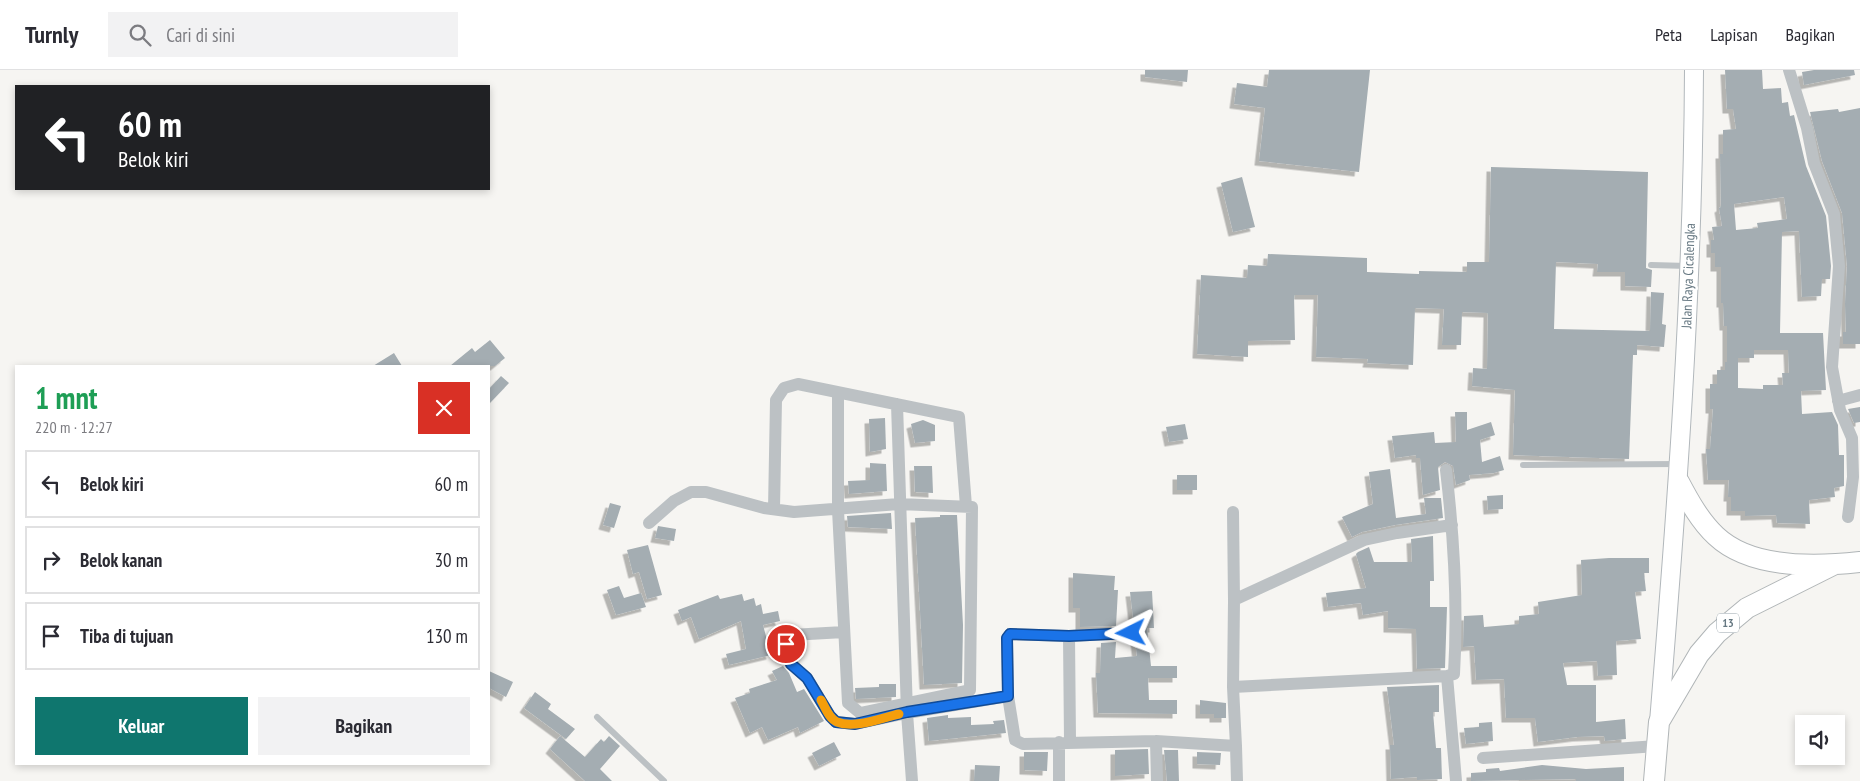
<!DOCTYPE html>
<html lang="id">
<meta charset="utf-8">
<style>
:root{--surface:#fff;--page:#f2f2f3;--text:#2b2b33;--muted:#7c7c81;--line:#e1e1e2;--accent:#0f766e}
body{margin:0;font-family:"PT Sans Narrow",sans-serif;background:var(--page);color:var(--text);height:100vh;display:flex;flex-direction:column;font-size:19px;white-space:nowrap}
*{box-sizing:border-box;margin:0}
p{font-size:16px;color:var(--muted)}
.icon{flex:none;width:28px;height:28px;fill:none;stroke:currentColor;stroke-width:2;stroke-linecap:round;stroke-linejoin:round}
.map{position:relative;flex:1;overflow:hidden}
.drawer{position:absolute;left:15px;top:295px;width:475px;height:400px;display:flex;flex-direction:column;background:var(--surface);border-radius:0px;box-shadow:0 2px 8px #0003}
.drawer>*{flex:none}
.guide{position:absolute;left:15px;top:15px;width:475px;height:105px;border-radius:0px;box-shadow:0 2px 8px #0003;background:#202124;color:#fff;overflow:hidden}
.tools{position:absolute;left:1795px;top:645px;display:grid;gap:10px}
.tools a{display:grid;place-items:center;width:50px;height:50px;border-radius:0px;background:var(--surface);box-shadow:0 2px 8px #0003;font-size:25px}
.pin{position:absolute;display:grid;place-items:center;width:42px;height:42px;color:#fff;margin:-21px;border:2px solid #fff;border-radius:50%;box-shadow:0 1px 5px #0007}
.me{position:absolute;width:55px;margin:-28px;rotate:267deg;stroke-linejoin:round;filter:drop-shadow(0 0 4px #0008)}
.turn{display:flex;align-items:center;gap:18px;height:105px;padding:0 20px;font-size:22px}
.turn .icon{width:65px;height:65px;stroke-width:2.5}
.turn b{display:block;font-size:35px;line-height:42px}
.round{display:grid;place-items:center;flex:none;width:52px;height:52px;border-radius:0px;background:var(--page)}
.headline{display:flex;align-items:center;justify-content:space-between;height:85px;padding:0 20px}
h1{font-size:30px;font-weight:600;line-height:38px;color:#1e9e55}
.primary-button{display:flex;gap:10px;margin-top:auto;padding:10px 20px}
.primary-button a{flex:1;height:58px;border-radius:0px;background:var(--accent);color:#fff;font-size:20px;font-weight:600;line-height:58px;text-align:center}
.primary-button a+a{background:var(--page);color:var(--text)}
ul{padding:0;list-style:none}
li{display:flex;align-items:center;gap:15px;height:68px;margin:0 10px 8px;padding:0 10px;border:2px solid var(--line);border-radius:0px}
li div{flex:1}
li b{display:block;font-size:19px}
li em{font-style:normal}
header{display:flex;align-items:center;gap:30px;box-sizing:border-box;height:70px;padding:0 25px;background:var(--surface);border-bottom:1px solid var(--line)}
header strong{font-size:24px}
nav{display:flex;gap:28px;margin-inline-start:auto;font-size:18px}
.search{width:350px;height:45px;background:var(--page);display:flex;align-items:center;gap:12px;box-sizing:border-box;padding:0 18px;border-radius:0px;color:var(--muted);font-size:19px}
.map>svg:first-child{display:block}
.building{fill:#a4adb2;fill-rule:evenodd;filter:url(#shadow)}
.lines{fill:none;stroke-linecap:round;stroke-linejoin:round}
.secondary-casing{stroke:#b1b7bb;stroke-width:20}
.trunk-casing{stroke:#b0b5b7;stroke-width:22}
.service{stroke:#bcc1c4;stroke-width:6}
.minor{stroke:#bcc1c4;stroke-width:12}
.secondary{stroke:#fff;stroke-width:18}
.trunk{stroke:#fff;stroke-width:20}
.route-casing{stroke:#114b97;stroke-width:12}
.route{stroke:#1a73e8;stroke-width:9}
.slow{stroke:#f59e0b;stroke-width:9}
.labels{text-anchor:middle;stroke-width:5;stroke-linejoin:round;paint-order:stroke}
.shield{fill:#fff;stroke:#94a0a8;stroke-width:1}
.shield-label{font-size:12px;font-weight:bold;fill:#667882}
.street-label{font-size:14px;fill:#667882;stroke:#fff}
</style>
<header>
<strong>Turnly</strong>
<div class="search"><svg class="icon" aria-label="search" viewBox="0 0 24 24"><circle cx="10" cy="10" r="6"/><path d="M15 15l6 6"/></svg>Cari di sini</div>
<nav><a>Peta</a><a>Lapisan</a><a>Bagikan</a></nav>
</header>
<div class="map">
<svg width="1860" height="711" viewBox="0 0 1860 711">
<defs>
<filter id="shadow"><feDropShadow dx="-4.5" dy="4.5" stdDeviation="0" flood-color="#0004"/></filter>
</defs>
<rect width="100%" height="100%" fill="#f6f5f2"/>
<!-- building -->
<path class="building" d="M1145,0H1188L1187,12L1145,7Z
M1269,0H1370L1359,102L1259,91L1265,38L1234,34L1237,13L1267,17Z
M1725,0H1762L1763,19L1781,18L1782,33L1788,32L1790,46L1794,45L1806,96L1826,146L1831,196L1830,209H1822L1821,226L1802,227L1799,161L1782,162L1780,263H1823L1826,320L1801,321L1802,344L1832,342L1838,355L1839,385H1844V416L1834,418L1835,427L1809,430L1810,454L1777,453L1776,445L1745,446V441H1731V427H1728L1729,410H1708L1706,379H1710L1713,339H1710V314H1717V300H1725V292H1727V256H1724L1723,233H1721V197H1715V183H1711V170H1714L1712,157L1722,156L1719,138L1721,137L1720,84H1723V60L1736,59L1733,39H1727ZM1784,127L1787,149L1757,153L1758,158L1736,160L1734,134ZM1754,280H1788L1789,303H1782L1783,315H1763V319L1738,318V288H1754Z
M1814,0H1854L1855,5L1804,15L1802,2Z
M1860,38V274H1843V262H1846L1845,234L1847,196L1842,143L1822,91L1810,42L1838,39L1839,42Z
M1491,97L1648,102L1646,198L1652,200L1651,217L1625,216V202H1597L1598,194L1556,192L1554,259L1650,261L1651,222L1664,223L1662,254L1666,255L1664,277L1637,275V285H1633L1629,389L1513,385L1515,320L1472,316L1473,298L1487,299L1488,243L1462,242L1461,275H1442L1444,239L1415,238L1413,295L1367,293L1368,289L1316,287L1318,225H1294L1295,270L1248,271V287L1197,284L1201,205L1247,208L1248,195L1267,196L1268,184L1367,188V202L1419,204V201L1467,202V192H1489Z
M1242,107L1255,157L1233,162L1221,113Z
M490,270L505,288L495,296H450L472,278L475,282Z
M394,283L402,296H373Z
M501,306L509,313L489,334V319Z
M1860,337V352L1854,353L1848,339Z
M1455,342H1467V360L1491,352L1495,365L1480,370L1482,392L1500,386L1504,400L1494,403L1469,405L1470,410L1456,415L1453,396L1445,392L1438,397L1440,420L1423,425L1420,388H1416V385L1395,388L1392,366L1434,362L1435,373L1456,372Z
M885,348L886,379L870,382L869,349Z
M923,350L935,355V371L915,373L911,354Z
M1185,354L1188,369L1169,372L1166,357Z
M870,393L886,394L887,421L849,424L848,411L870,410Z
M914,396H932L933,423L915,422Z
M1390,399L1396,448L1426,444L1424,428H1441L1443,448L1395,455L1362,462L1352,467L1342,447L1373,434L1369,402Z
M1177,405H1197V420H1177Z
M1503,425V439L1488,440L1487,426Z
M610,433L621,436L614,458L603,455Z
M891,443L892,459L848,457L847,446Z
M940,445H957L963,555L962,613L924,615L915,448L940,447Z
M658,456L676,459L674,471L655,468Z
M1433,466L1434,511H1430V537H1447L1445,598L1417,599L1416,559L1388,558V541L1363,545L1361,533L1328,537L1326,523L1366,518L1356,484L1358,482L1369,477L1374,492H1412L1411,469Z
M648,475L662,525L647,529L639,502L633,504L627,480Z
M1609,488H1649V503H1644L1646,521L1635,522L1641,569L1616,571L1617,605L1598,606L1597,591L1563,593L1567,615H1596V652L1625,649L1626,669L1605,671L1604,666L1577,667L1538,672L1535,648H1506L1504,609L1476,610L1474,576L1463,577L1464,546L1483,545L1484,557L1519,554V546L1539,544L1538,532L1582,525L1581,490Z
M1073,503L1115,506L1114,520H1118L1116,556L1080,557V538H1073Z
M619,516L624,528L641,523L646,537L616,545L607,520Z
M1152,521L1154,558H1147L1151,596H1177V608H1148L1149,630H1177V644L1098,643L1096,603H1100L1101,573L1116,572L1115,588L1137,586L1135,570L1139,562L1134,556L1130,522Z
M742,524L744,531L754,528L756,536L761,534L763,544L778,541L780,551L763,555L771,585L729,595L726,584L746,579L741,551L699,569L691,547L682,551L678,540L718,525L720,529Z
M783,596L789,603L797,622L804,619L824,651L800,663L798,657L768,670L762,657L750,663L735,628L750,623L749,619L777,610L772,601Z
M489,601L513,612L506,627L489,618Z
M879,614H896V627L856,629L855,618L879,617Z
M1439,615V642H1433L1436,678H1441L1442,709L1417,710V707L1391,709L1390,675H1394L1387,617Z
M535,622L551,634L548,639L575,659L566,669L524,638Z
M1200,630L1226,633V648H1214V644H1200Z
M948,645V648L971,647V655L994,654L993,651L1004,650L1006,663L929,671L927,648Z
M1492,652L1493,671L1466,674L1464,658L1479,657V653Z
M560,666L585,687L601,669L604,672L609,666L620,676L600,699L612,711H585L550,679Z
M834,672L841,685L819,696L812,683Z
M1148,679L1149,704L1115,706V680Z
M1164,680H1178L1179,711H1167Z
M1024,682H1048L1047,701L1024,700Z
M1197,682L1221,683L1220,695L1197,694Z
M975,695L1000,696L999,711H974Z
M1542,695L1586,699L1624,697V711H1576V709L1471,711V703L1486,702V699L1499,698L1500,701Z"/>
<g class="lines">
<!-- secondary casing -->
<g class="secondary-casing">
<path id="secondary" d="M1659,652C1677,435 1693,218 1694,0"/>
</g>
<!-- trunk casing -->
<g class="trunk-casing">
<path id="trunk" d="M1679,412C1689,431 1700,451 1716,466C1751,499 1816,497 1860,492
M1654,711L1659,652L1699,584L1717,563L1747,538L1833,495"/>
</g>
<!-- service -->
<path class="service" d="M1651,195L1688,196
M1523,395L1678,394
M597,647L664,711"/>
<!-- minor -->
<path class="minor" d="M1789,0L1807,58L1814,93L1834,144L1839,196L1832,297L1840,340L1852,368L1853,407L1848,447
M1838,331L1860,325
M897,334L907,643L912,711
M1446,400C1454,468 1458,536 1454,604L1447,606
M774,439L776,330L784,318L798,314L959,347L966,436
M1233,442L1234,531
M649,453L674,431L691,422H706L764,438L794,442L899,434L972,437L970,620L860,643L848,633L838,440V323
M844,562L791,565L787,568L785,574L791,594L807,608L830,646L836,652L855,654L907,643L1008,626L1015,670L1023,674L1156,671L1236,676L1233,617L1447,606L1456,711
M1069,566L1070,671
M1233,617L1234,531L1236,529L1364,470L1397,463L1452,455
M1008,626L1007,568L1010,564L1069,566L1131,563
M1156,671L1157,711
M1059,672V711
M1236,676L1237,711
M1483,688L1657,676"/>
<!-- secondary -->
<use href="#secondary" class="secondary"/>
<!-- trunk -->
<use href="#trunk" class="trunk"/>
</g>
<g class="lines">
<!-- route casing -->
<g class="route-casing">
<path id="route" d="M786,574L791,594L807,608L830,646L836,652L855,654L907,642L1008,626L1007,568L1010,564L1069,566L1131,563"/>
</g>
<!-- route -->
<use href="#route" class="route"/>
<!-- slow -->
<path class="slow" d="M821,630C825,637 829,649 837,652C855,659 881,648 899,644"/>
</g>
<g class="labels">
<!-- shield labels -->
<rect class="shield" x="1717" y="543.5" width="22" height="19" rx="4"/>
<g class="shield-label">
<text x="1728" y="557">13</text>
</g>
<!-- street labels -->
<g class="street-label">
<text transform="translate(1688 206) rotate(-88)" y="5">Jalan Raya Cicalengka</text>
</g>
</g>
</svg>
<div class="tools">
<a><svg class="icon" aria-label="sound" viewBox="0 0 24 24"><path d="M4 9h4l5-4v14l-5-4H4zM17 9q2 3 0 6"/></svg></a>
</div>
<div class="pin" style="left:786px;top:574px;background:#d93025"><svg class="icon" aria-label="arrive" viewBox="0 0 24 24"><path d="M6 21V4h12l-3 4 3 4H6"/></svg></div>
<svg class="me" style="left:1131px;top:563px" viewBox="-20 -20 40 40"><path d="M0-17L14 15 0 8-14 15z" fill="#1a73e8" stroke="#fff" stroke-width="4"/></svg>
<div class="guide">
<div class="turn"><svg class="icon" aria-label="left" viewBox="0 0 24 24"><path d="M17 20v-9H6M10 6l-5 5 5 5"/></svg><div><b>60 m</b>Belok kiri</div></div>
</div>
<section class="drawer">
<div class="headline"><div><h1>1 mnt</h1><p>220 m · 12:27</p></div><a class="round" style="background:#d93025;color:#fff"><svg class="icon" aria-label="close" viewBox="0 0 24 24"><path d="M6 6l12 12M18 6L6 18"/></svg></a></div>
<ul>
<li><svg class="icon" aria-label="left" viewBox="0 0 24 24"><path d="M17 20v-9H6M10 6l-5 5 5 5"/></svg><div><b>Belok kiri</b></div><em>60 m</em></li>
<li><svg class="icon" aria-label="right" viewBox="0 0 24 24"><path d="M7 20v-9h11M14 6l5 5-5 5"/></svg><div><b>Belok kanan</b></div><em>30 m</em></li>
<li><svg class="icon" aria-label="arrive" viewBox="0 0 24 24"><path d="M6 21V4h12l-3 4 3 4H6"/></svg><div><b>Tiba di tujuan</b></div><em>130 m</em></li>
</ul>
<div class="primary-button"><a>Keluar</a><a>Bagikan</a></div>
</section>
</div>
